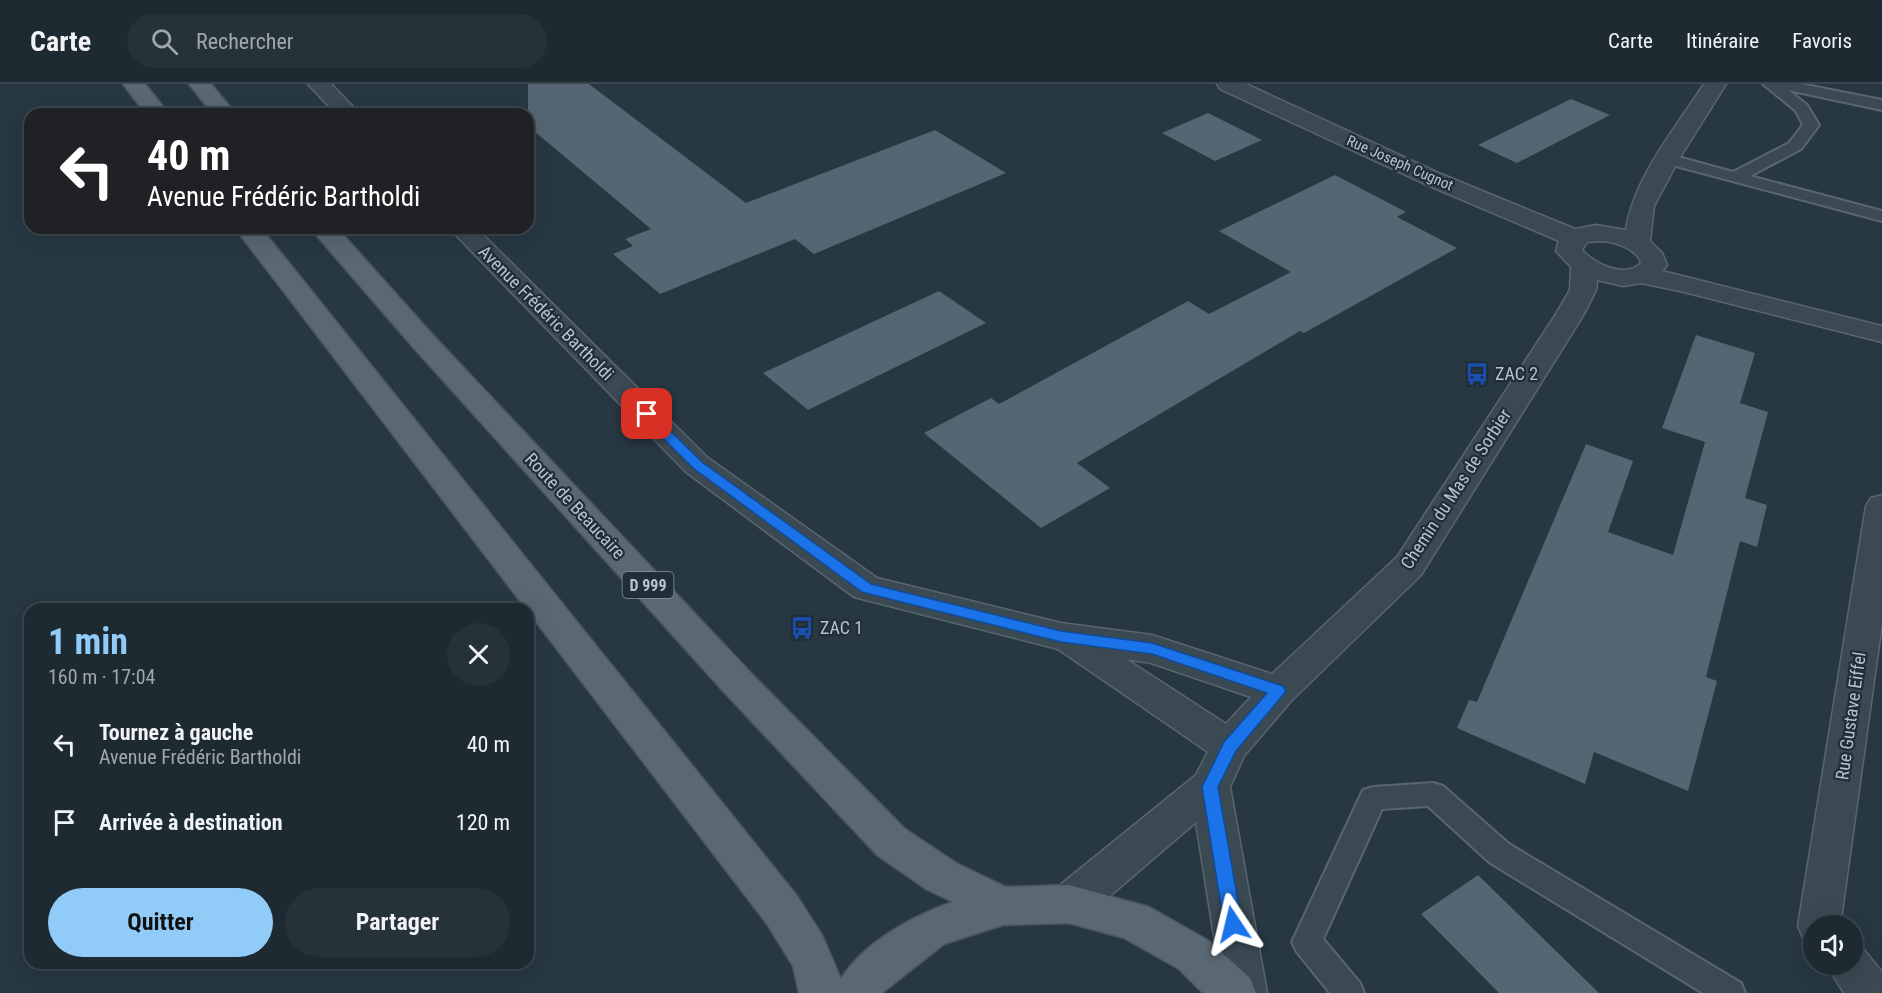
<!DOCTYPE html>
<html lang="fr">
<meta charset="utf-8">
<style>
:root{--surface:#1d2a32;--page:#25323a;--text:#f1f3f6;--muted:#a0a7ac;--line:#3b464d;--accent:#91cbf8}
body{margin:0;font-family:"Roboto Condensed",sans-serif;background:var(--page);color:var(--text);height:100vh;display:flex;flex-direction:column;font-size:22px;white-space:nowrap}
*{box-sizing:border-box;margin:0}
p{font-size:20px;color:var(--muted)}
.icon{flex:none;width:33px;height:33px;fill:none;stroke:currentColor;stroke-width:2;stroke-linecap:round;stroke-linejoin:round}
.map{position:relative;flex:1;overflow:hidden}
.side{position:absolute;left:24px;top:519px;width:510px;height:366px;display:flex;flex-direction:column;background:var(--surface);border-radius:18px;box-shadow:0 6px 24px #0002,0 0 0 2px var(--line)}
.side>*{flex:none}
.banner{position:absolute;left:24px;top:24px;width:510px;height:126px;border-radius:18px;box-shadow:0 6px 24px #0002,0 0 0 2px var(--line);background:#202124;color:#fff;overflow:hidden}
.controls{position:absolute;left:1803px;top:831px;display:grid;gap:12px}
.controls a{display:grid;place-items:center;width:60px;height:60px;border-radius:50%;background:var(--surface);box-shadow:0 6px 24px #0002,0 0 0 2px var(--line);font-size:30px}
.pin{position:absolute;display:grid;place-items:center;width:51px;height:51px;color:#fff;margin:-26px;border-radius:12px;box-shadow:0 3px 9px #0006}
.me{position:absolute;width:66px;margin:-33px;rotate:350deg;stroke-linejoin:round;filter:drop-shadow(0 0 4px #0008)}
.turn{display:flex;align-items:center;gap:21px;height:126px;padding:0 24px;font-size:27px}
.turn .icon{width:78px;height:78px;stroke-width:2.5}
.turn b{display:block;font-size:42px;line-height:51px}
.round{display:grid;place-items:center;flex:none;width:63px;height:63px;border-radius:32px;background:var(--page)}
.summary{display:flex;align-items:center;justify-content:space-between;height:102px;padding:0 24px}
h1{font-size:36px;font-weight:700;line-height:45px;color:var(--accent)}
.action{display:flex;gap:12px;margin-top:auto;padding:12px 24px}
.action a{flex:1;height:69px;border-radius:36px;background:var(--accent);color:#111;font-size:24px;font-weight:700;line-height:69px;text-align:center}
.action a+a{background:var(--page);color:var(--text)}
ul{padding:0;list-style:none}
li{display:flex;align-items:center;gap:18px;height:78px;padding:0 24px}
li div{flex:1}
li b{display:block;font-size:22px}
li em{font-style:normal}
header{display:flex;align-items:center;gap:36px;box-sizing:border-box;height:84px;padding:0 30px;background:var(--surface);border-bottom:2px solid var(--line)}
header strong{font-size:28px}
nav{display:flex;gap:33px;margin-inline-start:auto;font-size:21px}
.search{width:420px;height:54px;background:var(--page);display:flex;align-items:center;gap:15px;box-sizing:border-box;padding:0 21px;border-radius:33px;color:var(--muted);font-size:22px}
.map>svg:first-child{display:block}
.building{fill:#556572}
.lines{fill:none;stroke-linecap:round;stroke-linejoin:round}
.service-casing{stroke:#596670;stroke-width:4}
.minor-casing{stroke:#596670;stroke-width:3}
.primary-casing{stroke:#48555f;stroke-width:3}
.service{fill:#3b4952;fill-rule:evenodd}
.minor{fill:#3b4952;fill-rule:evenodd}
.primary{fill:#596872;fill-rule:evenodd}
.route{fill:#1a73e8;stroke:#114b97;stroke-width:1.5}
.labels{text-anchor:middle;stroke-width:4.5;stroke-linejoin:round;paint-order:stroke}
.far-street-label{font-size:15px;fill:#b8c3cc;stroke:#202e38}
.shield{fill:#202e38;stroke:#8a96a0;stroke-width:1.5}
.shield-label{font-size:16px;font-weight:bold;fill:#b8c3cc}
.street-label{font-size:18px;fill:#b8c3cc;stroke:#202e38}
.poi-label{font-size:18px;fill:#b8c3cc;stroke:#202e38;text-anchor:start}
</style>
<header>
<strong>Carte</strong>
<div class="search"><svg class="icon" aria-label="search" viewBox="0 0 24 24"><circle cx="10" cy="10" r="6"/><path d="M15 15l6 6"/></svg>Rechercher</div>
<nav><a>Carte</a><a>Itinéraire</a><a>Favoris</a></nav>
</header>
<div class="map">
<svg width="1882" height="909" viewBox="0 0 1882 909">
<rect width="100%" height="100%" fill="#273843"/>
<!-- building -->
<path class="building" d="M528,0H589L746,119L935,46L1006,89L814,170L795,155L660,210L613,170L633,162L625,155L651,145L528,42Z
M1571,15L1610,31L1517,79L1478,61Z
M1208,29L1262,56L1215,77L1162,49Z
M1335,91L1406,128L1397,133L1457,164L1304,249L1300,247L1077,379L1110,404L1041,444L924,349L991,314L999,320L1188,217L1209,230L1291,188L1219,147Z
M939,207L986,239L808,326L763,289Z
M1696,251L1755,269L1740,319L1768,328L1745,414L1767,421L1757,463L1740,457L1706,593L1717,597L1688,707L1594,668L1585,700L1457,644L1469,616L1477,618L1586,360L1633,377L1608,448L1673,471L1705,358L1662,344Z
M1478,791L1599,909H1499L1421,830Z"/>
<g class="lines">
<!-- service casing -->
<g class="service-casing">
<path id="service" d="M1763,0H1801L1882,16V26L1788,6L1807,21L1819,41L1801,65L1750,92L1882,127V137L1661,78L1659,75L1667,70L1733,88L1789,59L1803,41L1796,27Z
M1433,699L1443,702L1509,760L1741,899L1745,909H1703L1489,778L1428,722L1382,725L1323,855L1360,899L1364,909H1330L1297,868L1292,858L1363,706L1373,703Z"/>
</g>
<!-- minor casing -->
<g class="minor-casing">
<path id="minor" d="M308,0H331L360,30H336Z
M1217,0H1246L1441,90L1575,145L1596,141L1626,146C1634,93 1675,45 1704,0H1726L1679,75L1654,122L1650,157L1662,169L1667,181L1662,187L1882,242V258L1680,207L1641,199L1623,202L1597,196L1596,206L1584,230L1421,491L1291,617L1244,672L1230,703L1267,909H1223L1196,738L1084,834L1069,839L1054,834L1048,820L1054,806L1196,691L1208,668L1058,565L854,513L686,388L449,144H476L708,374L877,494L1061,539L1152,551L1272,590L1397,473L1556,230L1570,206L1571,183L1556,167L1559,157L1425,100L1220,5ZM1604,157C1617,159 1637,165 1641,179C1624,195 1595,180 1582,166L1587,158ZM1126,575L1151,579L1251,613L1226,640Z
M1882,411V539L1840,842H1814V860L1804,856L1798,842L1866,422L1871,414Z
M1852,861L1863,865L1882,888V909H1844L1826,880H1852Z"/>
</g>
<!-- primary casing -->
<g class="primary-casing">
<path id="primary" d="M123,0H145L169,30H146Z
M189,0H211L236,30H213Z
M235,144H261L797,812L822,851L841,895C863,859 914,831 953,818L926,805L877,771L723,607L412,262L310,144H337L432,250L749,587L905,745L956,779L1006,803L1069,801L1149,823L1209,857L1250,894L1256,909H1203L1179,885L1124,854L1069,839L1003,841L944,860L882,909H799L793,882L767,840Z"/>
</g>
<!-- service -->
<use href="#service" class="service"/>
<!-- minor -->
<use href="#minor" class="minor"/>
<!-- primary -->
<use href="#primary" class="primary"/>
</g>
<!-- route -->
<path class="route" d="M647,326L651,328L702,378L871,500L1061,547L1152,559L1283,602L1286,607L1283,611L1236,667L1218,703L1242,840L1240,846L1233,848L1227,846L1224,840L1202,703L1224,658L1267,609L1152,570L1061,558L862,508L693,384L642,333L641,330Z"/>
<!-- icons -->
<defs>
<g id="bus-bare" transform="scale(1.8)"><path d="M-5-6H5V4H4V6H2V4H-2V6H-4V4H-5ZM-3.5-4V0h7V-4ZM-3.5 1.2v1.5H-2V1.2ZM2 1.2v1.5H3.5V1.2Z" fill="#1a4fb4" stroke="#202e38" stroke-width="2.5" paint-order="stroke"/></g>
</defs>
<g fill-rule="evenodd">
<use href="#bus-bare" x="1477" y="290"/>
<use href="#bus-bare" x="802" y="544"/>
</g>
<g class="labels">
<!-- far-street labels -->
<g class="far-street-label">
<text transform="translate(1400 79) rotate(24)" y="5">Rue Joseph Cugnot</text>
</g>
<!-- shield labels -->
<rect class="shield" x="622.5" y="488" width="51" height="26" rx="4.5"/>
<g class="shield-label">
<text x="648" y="507">D 999</text>
</g>
<!-- street labels -->
<g class="street-label">
<text transform="translate(546 229) rotate(45)" y="6">Avenue Frédéric Bartholdi</text>
<text transform="translate(1456 405) rotate(-57)" y="6">Chemin du Mas de Sorbier</text>
<text transform="translate(575 422) rotate(47)" y="6">Route de Beaucaire</text>
<text transform="translate(1851 632) rotate(-82)" y="6">Rue Gustave Eiffel</text>
</g>
<!-- poi labels -->
<g class="poi-label">
<text x="1495" y="296">ZAC 2</text>
<text x="820" y="550">ZAC 1</text>
</g>
</g>
</svg>
<div class="controls">
<a><svg class="icon" aria-label="sound" viewBox="0 0 24 24"><path d="M4 9h4l5-4v14l-5-4H4zM17 9q2 3 0 6"/></svg></a>
</div>
<div class="pin" style="left:647px;top:330px;background:#d93025"><svg class="icon" aria-label="arrive" viewBox="0 0 24 24"><path d="M6 21V4h12l-3 4 3 4H6"/></svg></div>
<svg class="me" style="left:1233px;top:840px" viewBox="-20 -20 40 40"><path d="M0-17L14 15 0 8-14 15z" fill="#1a73e8" stroke="#fff" stroke-width="4"/></svg>
<div class="banner">
<div class="turn"><svg class="icon" aria-label="left" viewBox="0 0 24 24"><path d="M17 20v-9H6M10 6l-5 5 5 5"/></svg><div><b>40 m</b>Avenue Frédéric Bartholdi</div></div>
</div>
<section class="side">
<div class="summary"><div><h1>1 min</h1><p>160 m · 17:04</p></div><a class="round"><svg class="icon" aria-label="close" viewBox="0 0 24 24"><path d="M6 6l12 12M18 6L6 18"/></svg></a></div>
<ul>
<li><svg class="icon" aria-label="left" viewBox="0 0 24 24"><path d="M17 20v-9H6M10 6l-5 5 5 5"/></svg><div><b>Tournez à gauche</b><p>Avenue Frédéric Bartholdi</p></div><em>40 m</em></li>
<li><svg class="icon" aria-label="arrive" viewBox="0 0 24 24"><path d="M6 21V4h12l-3 4 3 4H6"/></svg><div><b>Arrivée à destination</b></div><em>120 m</em></li>
</ul>
<div class="action"><a>Quitter</a><a>Partager</a></div>
</section>
</div>
